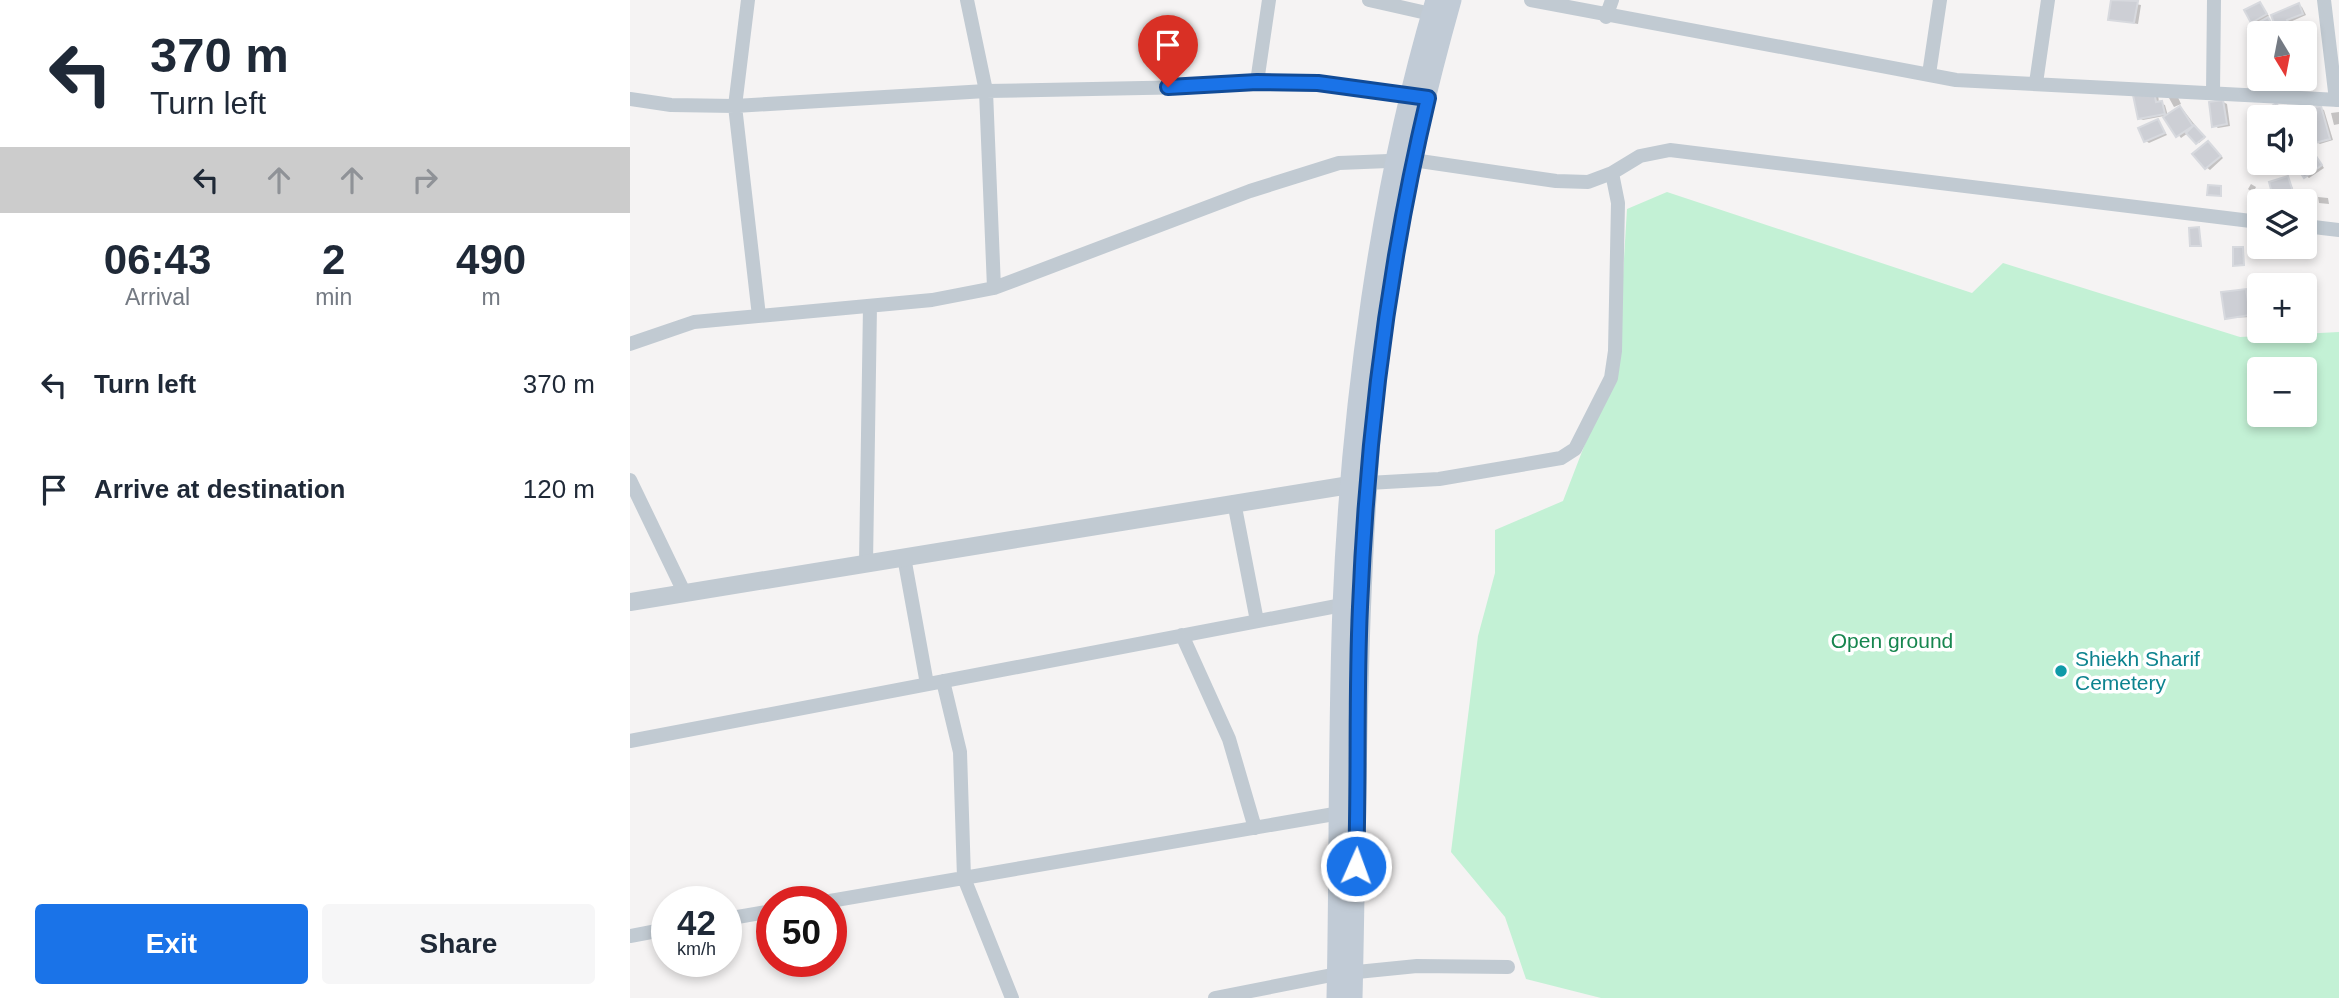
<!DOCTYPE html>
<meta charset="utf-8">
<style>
:root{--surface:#fff;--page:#f6f6f7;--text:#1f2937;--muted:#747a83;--accent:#1a73e8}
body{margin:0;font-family:Helvetica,sans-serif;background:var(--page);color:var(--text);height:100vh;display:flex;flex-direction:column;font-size:26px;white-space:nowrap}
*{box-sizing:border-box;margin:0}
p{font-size:23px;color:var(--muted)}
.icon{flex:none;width:38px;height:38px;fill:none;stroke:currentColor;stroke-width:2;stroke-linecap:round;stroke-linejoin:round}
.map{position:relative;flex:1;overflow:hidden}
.drawer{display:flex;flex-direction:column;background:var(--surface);width:630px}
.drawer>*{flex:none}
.guide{background:#fff;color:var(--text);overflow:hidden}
.needle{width:46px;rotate:170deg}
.fabs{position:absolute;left:1617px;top:21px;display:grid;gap:14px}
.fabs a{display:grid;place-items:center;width:70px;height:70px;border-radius:7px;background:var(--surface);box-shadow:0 4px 10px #0003;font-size:35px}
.speed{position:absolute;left:21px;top:886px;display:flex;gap:14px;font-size:35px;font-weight:700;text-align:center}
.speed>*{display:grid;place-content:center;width:91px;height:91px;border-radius:50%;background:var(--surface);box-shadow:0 4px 10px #0003;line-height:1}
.speed small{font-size:18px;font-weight:400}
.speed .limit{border:10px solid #d22;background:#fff;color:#111}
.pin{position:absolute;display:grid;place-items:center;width:60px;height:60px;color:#fff;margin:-72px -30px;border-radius:50% 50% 50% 0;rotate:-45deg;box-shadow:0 0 7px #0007}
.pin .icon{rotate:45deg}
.me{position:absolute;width:77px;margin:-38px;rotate:2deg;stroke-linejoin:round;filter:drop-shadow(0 0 5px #0008)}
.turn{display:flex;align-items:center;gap:24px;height:147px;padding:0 35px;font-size:32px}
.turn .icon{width:91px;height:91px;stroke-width:2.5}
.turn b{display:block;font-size:49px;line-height:60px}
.lanes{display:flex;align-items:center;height:66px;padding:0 35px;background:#0003;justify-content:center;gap:35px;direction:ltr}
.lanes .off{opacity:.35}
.eta{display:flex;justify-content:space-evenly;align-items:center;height:119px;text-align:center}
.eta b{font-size:42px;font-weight:800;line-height:49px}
.cta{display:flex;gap:14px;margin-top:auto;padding:14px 35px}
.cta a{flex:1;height:80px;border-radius:7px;background:var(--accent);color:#fff;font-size:28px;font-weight:800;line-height:80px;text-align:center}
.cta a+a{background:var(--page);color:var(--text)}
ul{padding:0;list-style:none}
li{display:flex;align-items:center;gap:21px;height:105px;padding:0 35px}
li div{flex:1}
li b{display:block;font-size:26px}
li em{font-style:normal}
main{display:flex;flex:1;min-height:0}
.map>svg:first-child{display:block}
.green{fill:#c3f1d5;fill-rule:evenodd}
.shadow{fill:#0003}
.building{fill:#cdcfd5;stroke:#d7d9de;stroke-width:2}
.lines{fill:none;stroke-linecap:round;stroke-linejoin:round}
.minor{stroke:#c1cad2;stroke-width:14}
.tertiary{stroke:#c1cad2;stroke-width:18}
.secondary{stroke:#c1cbd6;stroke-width:19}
.route-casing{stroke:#114b97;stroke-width:18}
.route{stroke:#1a73e8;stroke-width:12}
.culture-dot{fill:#0f9aa8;stroke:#fff;stroke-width:2.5}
.labels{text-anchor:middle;stroke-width:7;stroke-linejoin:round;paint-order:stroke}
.park-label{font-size:21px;fill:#17864f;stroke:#fff}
.culture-label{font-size:21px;fill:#0d838f;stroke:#fff;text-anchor:start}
</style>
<main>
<section class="drawer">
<div class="guide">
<div class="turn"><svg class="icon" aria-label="left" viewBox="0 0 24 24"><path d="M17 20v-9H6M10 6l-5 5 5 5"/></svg><div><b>370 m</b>Turn left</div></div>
<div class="lanes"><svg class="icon" aria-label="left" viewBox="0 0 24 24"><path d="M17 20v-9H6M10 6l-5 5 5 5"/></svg><svg class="icon off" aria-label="ahead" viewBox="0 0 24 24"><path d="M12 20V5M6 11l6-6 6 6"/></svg><svg class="icon off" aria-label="ahead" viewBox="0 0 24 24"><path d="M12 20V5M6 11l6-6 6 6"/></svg><svg class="icon off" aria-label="right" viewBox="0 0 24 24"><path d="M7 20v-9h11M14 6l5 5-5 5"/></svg></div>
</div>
<div class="eta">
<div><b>06:43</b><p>Arrival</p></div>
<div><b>2</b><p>min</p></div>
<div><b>490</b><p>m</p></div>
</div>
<ul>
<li><svg class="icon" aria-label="left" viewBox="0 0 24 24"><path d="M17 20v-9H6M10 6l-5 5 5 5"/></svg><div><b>Turn left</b></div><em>370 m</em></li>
<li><svg class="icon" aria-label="arrive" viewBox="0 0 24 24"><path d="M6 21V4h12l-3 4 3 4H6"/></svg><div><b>Arrive at destination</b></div><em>120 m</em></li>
</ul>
<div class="cta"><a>Exit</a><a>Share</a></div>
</section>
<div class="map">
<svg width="1709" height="998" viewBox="0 0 1709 998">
<rect width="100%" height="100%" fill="#f5f3f3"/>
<!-- green -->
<path class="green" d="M1037,192L1342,293L1373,263L1610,337L1709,332V998H971L896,979L875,917L821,852L848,636L865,573V530L933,501L988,358L997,209ZM1629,369H1675V415H1629Z"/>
<!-- shadow -->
<path class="shadow" d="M1483,0L1511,5L1508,24L1480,19Z
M1630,4L1639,16L1636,18L1644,24L1668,5L1672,7L1676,15L1660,22L1663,30L1674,29L1679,40L1675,42V33H1629V43L1621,29L1628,25L1622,22Z
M1528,94L1529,103L1535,105L1538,116L1550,108L1554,111L1575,138L1569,143L1558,133L1551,138L1534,116L1513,120L1509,118Z
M1547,95L1551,104L1544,107L1539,98Z
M1593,102L1597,104L1600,126L1588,128L1584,125Z
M1690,108L1694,110L1703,140L1690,144L1686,142Z
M1709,112V124L1704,125L1701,113Z
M1528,121L1537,135L1519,143L1516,141Z
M1579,143L1593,158L1580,170L1576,167Z
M1629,150V163H1639L1631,167L1622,154Z
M1675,150L1680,158L1687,157L1694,168L1679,178L1661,163H1675Z
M1658,178L1667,197L1648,201L1646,200Z
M1621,184L1626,187L1623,193L1618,189Z
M1688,197L1698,198L1699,204L1689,203Z
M1637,284L1640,285H1629V311L1622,307L1623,317L1597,318L1616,290L1623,295L1622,285Z"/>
<!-- building -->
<path class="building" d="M1481,0L1508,1L1504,23L1478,20Z
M1630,2L1637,14L1621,23L1614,10Z
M1669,3L1673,14L1657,20L1661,29L1670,25L1674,33H1648L1641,15Z
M1638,17L1647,33H1629L1628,44L1618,28Z
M1524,90L1526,102L1532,101L1535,114L1508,119L1503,95Z
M1593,100L1597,124L1582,127L1579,102Z
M1646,103L1653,112L1646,117H1636L1633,112Z
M1550,106L1563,126L1546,137L1533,117Z
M1691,106L1700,139L1685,143L1675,110Z
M1528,119L1535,133L1514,142L1508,128Z
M1564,125L1575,137L1566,144L1556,133Z
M1578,141L1591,156L1575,169L1562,154Z
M1684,153L1692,165L1674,178L1666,166L1675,163Z
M1658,176L1664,195L1644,201L1639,182Z
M1578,185L1591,186V196L1577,195Z
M1569,227L1571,246H1560L1559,228Z
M1603,247H1613L1614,265L1603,266Z
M1638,282V285H1629V310H1624L1620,284Z
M1616,289L1620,315L1595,319L1591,292Z"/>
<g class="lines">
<!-- minor -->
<path class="minor" d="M118,0L105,106L129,316
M337,0L356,91L364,288
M739,0L801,14
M901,0L1326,80L1709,100
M1694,0L1706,100
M976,17L982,0
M1299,74L1310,0
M627,82L639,0
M1406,83L1418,0
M1583,93L1584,0
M0,99L41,105L105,106L356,91L564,87L627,82L688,83L789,97
M1675,226L1709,230
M0,344L64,322L302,300L364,288L620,191L709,163L783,160L926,181L958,182L982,173L1010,156L1040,150L1629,222
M0,480L54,592
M738,483L809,479L931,458L945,449L981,378L985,351L988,203L982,173
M604,502L627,621
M274,557L297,684
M236,564L240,306
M552,635L599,739L625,828
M313,681L330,752L334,878L382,998
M0,741L712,605
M200,901L710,813
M96,919L142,911
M0,936L37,929
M585,998L707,974L787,966L878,967"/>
<!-- tertiary -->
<path class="tertiary" d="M0,602L732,483"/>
<!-- secondary -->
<path class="secondary" d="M706,998C709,867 707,737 712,606C720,411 749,187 805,0
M723,998C728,790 726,581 747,374C760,248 788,121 822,0"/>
</g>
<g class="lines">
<!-- route casing -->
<g class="route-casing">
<path id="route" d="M538,87L627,82L688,83L798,98C758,266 737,435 730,607C726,693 729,780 726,866"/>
</g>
<!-- route -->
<use href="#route" class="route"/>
</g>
<!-- markers -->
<circle class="culture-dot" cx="1431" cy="671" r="7"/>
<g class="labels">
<!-- park labels -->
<g class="park-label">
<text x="1262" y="648">Open ground</text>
</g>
<!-- culture labels -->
<g class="culture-label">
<text x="1445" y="666">Shiekh Sharif<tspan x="1445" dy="24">Cemetery</tspan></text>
</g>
</g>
</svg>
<div class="fabs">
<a><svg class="needle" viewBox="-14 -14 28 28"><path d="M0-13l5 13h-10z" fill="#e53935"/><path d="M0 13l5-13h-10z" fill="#747a83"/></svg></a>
<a><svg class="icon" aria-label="sound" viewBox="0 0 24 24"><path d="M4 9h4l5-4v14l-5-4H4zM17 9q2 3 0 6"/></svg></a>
<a><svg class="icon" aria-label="layers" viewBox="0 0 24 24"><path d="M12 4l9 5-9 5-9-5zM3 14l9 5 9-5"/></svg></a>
<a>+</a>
<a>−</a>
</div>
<div class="speed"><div>42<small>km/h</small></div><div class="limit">50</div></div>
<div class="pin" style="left:538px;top:87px;background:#d93025"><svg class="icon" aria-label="arrive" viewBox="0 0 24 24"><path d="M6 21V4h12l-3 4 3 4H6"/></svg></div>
<svg class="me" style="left:726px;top:866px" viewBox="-20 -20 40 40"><circle r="17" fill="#1a73e8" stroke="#fff" stroke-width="3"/><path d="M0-11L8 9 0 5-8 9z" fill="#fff"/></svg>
</div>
</main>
